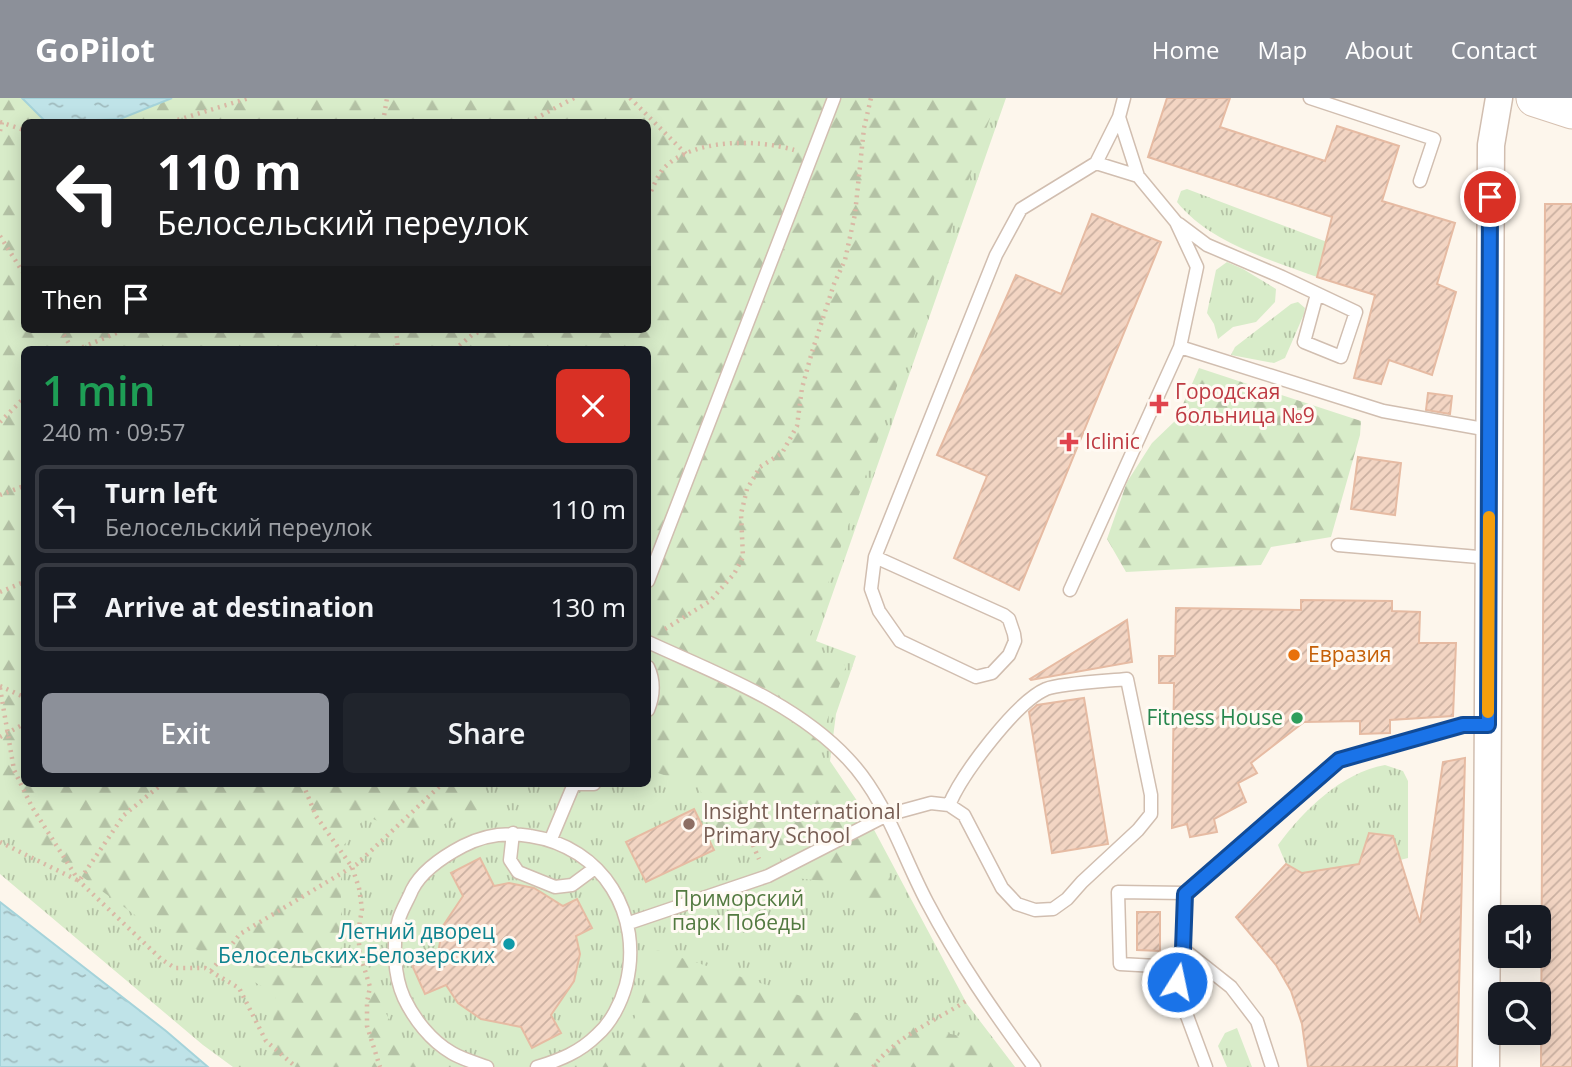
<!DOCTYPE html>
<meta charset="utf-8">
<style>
:root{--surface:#171b24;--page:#20242c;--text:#f1f3f6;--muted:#9ea1a6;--line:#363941;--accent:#8c9099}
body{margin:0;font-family:"Open Sans",sans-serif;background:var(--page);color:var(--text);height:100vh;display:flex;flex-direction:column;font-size:26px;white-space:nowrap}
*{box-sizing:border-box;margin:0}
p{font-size:23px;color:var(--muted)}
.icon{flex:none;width:38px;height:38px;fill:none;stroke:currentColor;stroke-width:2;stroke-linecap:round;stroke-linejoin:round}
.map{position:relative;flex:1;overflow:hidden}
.sheet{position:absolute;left:21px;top:248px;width:630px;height:441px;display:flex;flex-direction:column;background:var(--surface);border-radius:10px;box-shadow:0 4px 18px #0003}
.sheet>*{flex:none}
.banner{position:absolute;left:21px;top:21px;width:630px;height:214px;border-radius:10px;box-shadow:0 4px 18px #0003;background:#202124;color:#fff;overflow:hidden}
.buttons{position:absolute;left:1488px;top:807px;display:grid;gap:14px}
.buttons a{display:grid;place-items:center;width:63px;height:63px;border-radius:10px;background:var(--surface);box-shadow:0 4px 18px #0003;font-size:35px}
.pin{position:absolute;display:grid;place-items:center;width:60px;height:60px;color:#fff;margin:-30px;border:4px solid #fff;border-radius:50%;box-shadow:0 2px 7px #0007}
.me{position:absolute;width:77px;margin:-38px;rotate:10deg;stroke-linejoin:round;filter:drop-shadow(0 0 5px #0008)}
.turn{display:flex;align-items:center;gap:24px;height:147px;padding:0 21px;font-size:32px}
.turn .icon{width:91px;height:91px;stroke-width:2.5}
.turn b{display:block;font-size:49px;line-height:60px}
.then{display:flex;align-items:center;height:66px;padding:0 21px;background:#0003;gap:14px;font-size:26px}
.round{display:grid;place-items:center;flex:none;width:74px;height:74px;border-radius:10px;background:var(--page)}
.head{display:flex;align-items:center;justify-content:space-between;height:119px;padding:0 21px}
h1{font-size:42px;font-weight:600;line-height:52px;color:#1e9e55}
.button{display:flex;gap:14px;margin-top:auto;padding:14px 21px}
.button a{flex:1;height:80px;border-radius:10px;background:var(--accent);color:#fff;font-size:28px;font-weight:600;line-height:80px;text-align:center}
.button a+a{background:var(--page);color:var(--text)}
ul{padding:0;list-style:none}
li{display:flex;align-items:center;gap:21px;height:88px;margin:0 14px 10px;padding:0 7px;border:4px solid var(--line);border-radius:10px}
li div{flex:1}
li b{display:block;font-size:26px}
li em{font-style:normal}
header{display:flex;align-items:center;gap:42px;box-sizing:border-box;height:98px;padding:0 35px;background:var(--accent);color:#fff}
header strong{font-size:33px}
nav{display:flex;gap:38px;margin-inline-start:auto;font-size:24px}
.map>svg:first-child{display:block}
.grass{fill:url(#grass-tufts);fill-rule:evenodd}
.forest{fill:url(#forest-firs)}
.water{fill:url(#water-ripples);stroke:#a5d3da;stroke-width:2}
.building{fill:url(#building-hatch);stroke:#e6bba3;stroke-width:2}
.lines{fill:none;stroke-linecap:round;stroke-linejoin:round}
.lane-casing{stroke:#d1beb0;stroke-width:15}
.street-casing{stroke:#d1beb0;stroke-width:29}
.secondary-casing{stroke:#d6c0b0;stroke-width:39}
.path{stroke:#d9b8a5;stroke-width:4.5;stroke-dasharray:2 5;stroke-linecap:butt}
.lane{stroke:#fff;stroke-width:12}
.street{stroke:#fff;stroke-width:26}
.secondary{stroke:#fff;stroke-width:37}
.route-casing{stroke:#114b97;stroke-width:18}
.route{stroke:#1a73e8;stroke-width:12}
.slow{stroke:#f59e0b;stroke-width:12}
.health-dot{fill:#e0444e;stroke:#fffaf3;stroke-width:2.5}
.food-dot{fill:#e8710a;stroke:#fffaf3;stroke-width:2.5}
.leisure-dot{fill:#2e9e5b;stroke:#fffaf3;stroke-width:2.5}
.education-dot{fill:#8d6e63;stroke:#fffaf3;stroke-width:2.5}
.culture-dot{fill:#0f9aa8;stroke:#fffaf3;stroke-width:2.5}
.labels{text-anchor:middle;stroke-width:6;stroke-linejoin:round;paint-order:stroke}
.health-label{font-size:21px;fill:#be3a42;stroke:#fffaf3;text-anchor:start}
.food-label{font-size:21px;fill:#c56008;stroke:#fffaf3;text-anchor:start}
.leisure-label{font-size:21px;fill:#27864d;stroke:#fffaf3;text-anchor:end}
.education-label{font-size:21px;fill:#785e54;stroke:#fffaf3;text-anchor:start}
.park-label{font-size:21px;fill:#537a41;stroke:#fffaf3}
.culture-label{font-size:21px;fill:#0d838f;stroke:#fffaf3;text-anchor:end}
</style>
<header>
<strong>GoPilot</strong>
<nav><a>Home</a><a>Map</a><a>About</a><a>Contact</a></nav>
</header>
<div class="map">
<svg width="1572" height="969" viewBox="0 0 1572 969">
<defs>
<pattern id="grass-tufts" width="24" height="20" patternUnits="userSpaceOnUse" patternTransform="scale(1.75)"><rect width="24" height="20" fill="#d8ecc9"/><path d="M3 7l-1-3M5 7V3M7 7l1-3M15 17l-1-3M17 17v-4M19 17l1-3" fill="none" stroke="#b4c2a5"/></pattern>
<pattern id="forest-firs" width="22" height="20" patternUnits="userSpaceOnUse" patternTransform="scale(1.75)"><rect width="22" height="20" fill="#d8ecc9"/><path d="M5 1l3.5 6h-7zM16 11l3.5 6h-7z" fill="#b4c2a5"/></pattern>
<pattern id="water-ripples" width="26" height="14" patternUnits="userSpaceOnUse" patternTransform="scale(1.75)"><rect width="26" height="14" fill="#bfe3e8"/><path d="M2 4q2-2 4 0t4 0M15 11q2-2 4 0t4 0" fill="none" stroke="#a0bbbe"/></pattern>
<pattern id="building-hatch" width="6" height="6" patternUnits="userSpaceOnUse" patternTransform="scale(1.75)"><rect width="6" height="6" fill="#f3d5c3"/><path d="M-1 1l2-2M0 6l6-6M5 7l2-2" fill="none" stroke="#cab0a1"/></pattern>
</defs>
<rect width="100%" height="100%" fill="#fdf6ec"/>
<!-- grass -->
<path class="grass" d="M0,0H1006L816,543L856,558L836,616L830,663L864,713L967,906L1015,969H233L203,947L0,776ZM24,24H648V231H24ZM24,252H648V686H24Z
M1187,91L1327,144L1317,179C1269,161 1210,145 1177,104L1181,93Z
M1227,164L1243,171L1276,191L1275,204L1256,224L1233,229L1218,241L1214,226L1207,215L1216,172Z
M1298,204L1305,210L1304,216L1285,260L1274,265L1231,257L1235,249L1291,206Z
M1385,667L1403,673L1408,683V760L1400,762L1393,738L1370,735L1359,766L1302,775L1286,766L1278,747C1304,712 1341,675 1385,667Z
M1237,930L1252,969H1227L1218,948L1225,935Z"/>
<!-- forest -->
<path class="forest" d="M0,0H22L46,24H24V231H648V24H74L120,21L172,0H997L807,546L846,568L815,657L853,713L903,803L885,810L831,784L796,780L769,746L727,759L699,689L655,674L648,657V252H24V686H479L486,711C461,717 441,726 420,741L366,718L341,751V850C349,856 366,865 371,874C376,881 375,892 379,901C391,929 408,951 434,969H277L269,961L276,896L135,817L0,719Z
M1199,270L1361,323L1360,337L1331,439L1271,449L1261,467L1126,474L1107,441L1127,384L1152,345L1176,322Z
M654,851L848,913L982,943L1003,969H590C631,941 650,900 654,851Z"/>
<!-- water -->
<path class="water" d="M22,0H172L120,21L46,24Z
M0,804L166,933L208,969H0Z"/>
<!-- building -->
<path class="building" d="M1167,0H1230L1220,29L1325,63L1337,28L1399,48L1382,103L1455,125L1437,186L1456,194L1432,277L1389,262L1381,286L1354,280L1375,197L1317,179L1332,119L1148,59Z
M1545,106H1572V969H1541Z
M1092,116L1161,144L1019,492L954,460L987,378L937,357L1016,177L1061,196Z
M1428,295L1452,298L1450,316L1426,312Z
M1358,359L1401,365L1395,417L1351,411Z
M1301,502L1392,503V513L1420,514L1419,545H1456L1453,618L1390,622V635L1360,636V623L1304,624L1251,665L1257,675L1238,685L1246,704L1214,721L1217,734L1190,739L1187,726L1172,730L1174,585H1159V558H1175L1176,510L1301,512Z
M1127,522L1132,564L1031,582L1030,581Z
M1084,600L1108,746L1052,755L1029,614L1037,607Z
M1465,660L1457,969H1308L1302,926L1291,893L1276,867L1236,819L1286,766L1302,775L1359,766L1369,735L1393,738L1420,825L1443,664Z
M694,711L714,752L646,784L626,744Z
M480,760L494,788L509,785L534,790L563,808L577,801L592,830L576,838L580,856L574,883L551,917L561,935L532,950L521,929L481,921L458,905L446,887L425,896L412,867L438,855L443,828L463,798L451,775Z
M1137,814H1160V853L1137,852Z"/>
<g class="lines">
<!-- lane casing -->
<g class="lane-casing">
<path id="lane" d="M1310,0L1434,41L1420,83
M1119,19L1138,78
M1179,126L1207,147L1282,179L1356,214L1341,259L1304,244L1317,196
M1180,249L1383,313L1489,332
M1338,447L1490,460
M875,459L1004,517L1009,521L1014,536L1015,543L1009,557L992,575L976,579L900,543L879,513L871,491L875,459L996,157L1021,111L1096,65L1119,19L1124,0
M648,483L834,0
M1070,492L1180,249L1197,169L1176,124L1138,78L1096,65
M648,544C717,576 795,604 848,661C886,701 902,757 927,804C958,863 995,916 1034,969
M648,569C655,584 654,597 648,612
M580,686H594
M513,735L510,762L518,774L555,789L572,787L595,770
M551,741L574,686
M629,825L768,778L887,717L931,705L949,707L964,717L1002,790L1017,806L1035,812L1053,811L1067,801L1082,784L1138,732L1151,716V697L1127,581C1108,583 1062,585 1046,591C1016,604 962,676 949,707
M1183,851L1231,889L1257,923L1272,969
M1175,869L1120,866L1118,794L1185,795
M487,969C476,965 462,961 452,955C431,943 414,921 404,900C394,878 392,844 399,821C402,811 408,802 412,792C422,772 444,758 463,748C484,737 508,734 530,738C603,749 644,817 626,887C621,905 611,925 597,937C580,954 560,962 537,969
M1206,969L1180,899L1175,869L1183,851L1185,795L1339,662L1463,627H1488"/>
</g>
<!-- street casing -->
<g class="street-casing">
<path id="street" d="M1486,969L1491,47L1499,0"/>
</g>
<!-- secondary casing -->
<g class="secondary-casing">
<path id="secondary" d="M1535,0L1572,12"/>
</g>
<!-- path -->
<path class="path" d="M630,0L686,56
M0,24L24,32
M171,24L249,0
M383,24L387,0
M529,24L574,0
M0,33L2,24
M648,99C653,90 657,78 664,70C693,40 758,41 794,52
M0,138L24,176
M60,231L73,252
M396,231L398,252
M76,252L126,231
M454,252L472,237L485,231
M0,324L24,300
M0,397L24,388
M0,494L24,484
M665,531L710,503L734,476L743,459L741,416L747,391L760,369L782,355L797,328L802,290L812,254L834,186L845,162L855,116L864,30L871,0
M0,588L24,599
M0,590L14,672L32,709L79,783L161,861L175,870H205L239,890L266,943L296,969
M0,639L24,626
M303,686L316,718L352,769L359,790L362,811L358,835L360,856L370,889L367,904V928L380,969
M0,744L79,783L124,717L162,686
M753,747L759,761
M211,873L240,836L357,766L442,686
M873,969C895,939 935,923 966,903"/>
<!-- lane -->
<use href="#lane" class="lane"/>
<!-- street -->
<use href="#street" class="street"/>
<!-- secondary -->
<use href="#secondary" class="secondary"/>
</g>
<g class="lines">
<!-- route casing -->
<g class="route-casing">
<path id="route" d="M1177,884L1175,869L1183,851L1185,796L1339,662L1463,627H1488L1490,99"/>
</g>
<!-- route -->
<use href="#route" class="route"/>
<!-- slow -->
<path class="slow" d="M1488,614L1489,419"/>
</g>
<!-- markers -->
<g class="health-dot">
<path d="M1155.5 295.5h7v7h7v7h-7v7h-7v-7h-7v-7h7z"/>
<path d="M1065.5 333.5h7v7h7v7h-7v7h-7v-7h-7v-7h7z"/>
</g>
<circle class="food-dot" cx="1294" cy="557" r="7"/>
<circle class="leisure-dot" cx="1297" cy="620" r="7"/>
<circle class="education-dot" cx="689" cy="726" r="7"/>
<circle class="culture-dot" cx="509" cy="846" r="7"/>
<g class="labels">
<!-- health labels -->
<g class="health-label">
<text x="1175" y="301">Городская<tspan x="1175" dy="24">больница №9</tspan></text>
<text x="1085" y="351">Iclinic</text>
</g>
<!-- food labels -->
<g class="food-label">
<text x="1308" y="564">Евразия</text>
</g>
<!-- leisure labels -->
<g class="leisure-label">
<text x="1283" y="627">Fitness House</text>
</g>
<!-- education labels -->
<g class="education-label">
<text x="703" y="721">Insight International<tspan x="703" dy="24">Primary School</tspan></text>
</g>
<!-- park labels -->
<g class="park-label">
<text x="739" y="808">Приморский<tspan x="739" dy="24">парк Победы</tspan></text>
</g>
<!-- culture labels -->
<g class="culture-label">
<text x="495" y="841">Летний дворец<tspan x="495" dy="24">Белосельских-Белозерских</tspan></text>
</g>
</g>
</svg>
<div class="buttons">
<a><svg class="icon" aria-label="sound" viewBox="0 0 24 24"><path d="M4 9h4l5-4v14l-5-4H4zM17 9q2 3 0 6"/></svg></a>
<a><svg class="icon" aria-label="search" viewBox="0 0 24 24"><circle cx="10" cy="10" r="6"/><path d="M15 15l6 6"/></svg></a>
</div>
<div class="pin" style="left:1490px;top:99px;background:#d93025"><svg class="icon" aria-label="arrive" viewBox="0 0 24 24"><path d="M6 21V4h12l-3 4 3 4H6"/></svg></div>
<svg class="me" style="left:1177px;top:884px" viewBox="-20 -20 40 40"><circle r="17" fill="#1a73e8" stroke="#fff" stroke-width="3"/><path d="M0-11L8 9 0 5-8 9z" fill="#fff"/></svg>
<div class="banner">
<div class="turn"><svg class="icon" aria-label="left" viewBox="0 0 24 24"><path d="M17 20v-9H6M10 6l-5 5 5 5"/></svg><div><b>110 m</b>Белосельский переулок</div></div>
<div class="then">Then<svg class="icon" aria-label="arrive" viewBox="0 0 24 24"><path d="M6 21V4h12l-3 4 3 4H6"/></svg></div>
</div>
<section class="sheet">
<div class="head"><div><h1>1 min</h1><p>240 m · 09:57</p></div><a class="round" style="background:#d93025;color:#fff"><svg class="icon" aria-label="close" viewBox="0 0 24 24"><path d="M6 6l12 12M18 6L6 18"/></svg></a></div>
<ul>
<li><svg class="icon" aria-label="left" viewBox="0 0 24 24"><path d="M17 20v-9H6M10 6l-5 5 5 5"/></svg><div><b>Turn left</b><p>Белосельский переулок</p></div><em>110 m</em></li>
<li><svg class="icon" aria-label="arrive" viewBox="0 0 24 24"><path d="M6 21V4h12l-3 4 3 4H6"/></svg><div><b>Arrive at destination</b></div><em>130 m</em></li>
</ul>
<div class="button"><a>Exit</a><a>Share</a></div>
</section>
</div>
